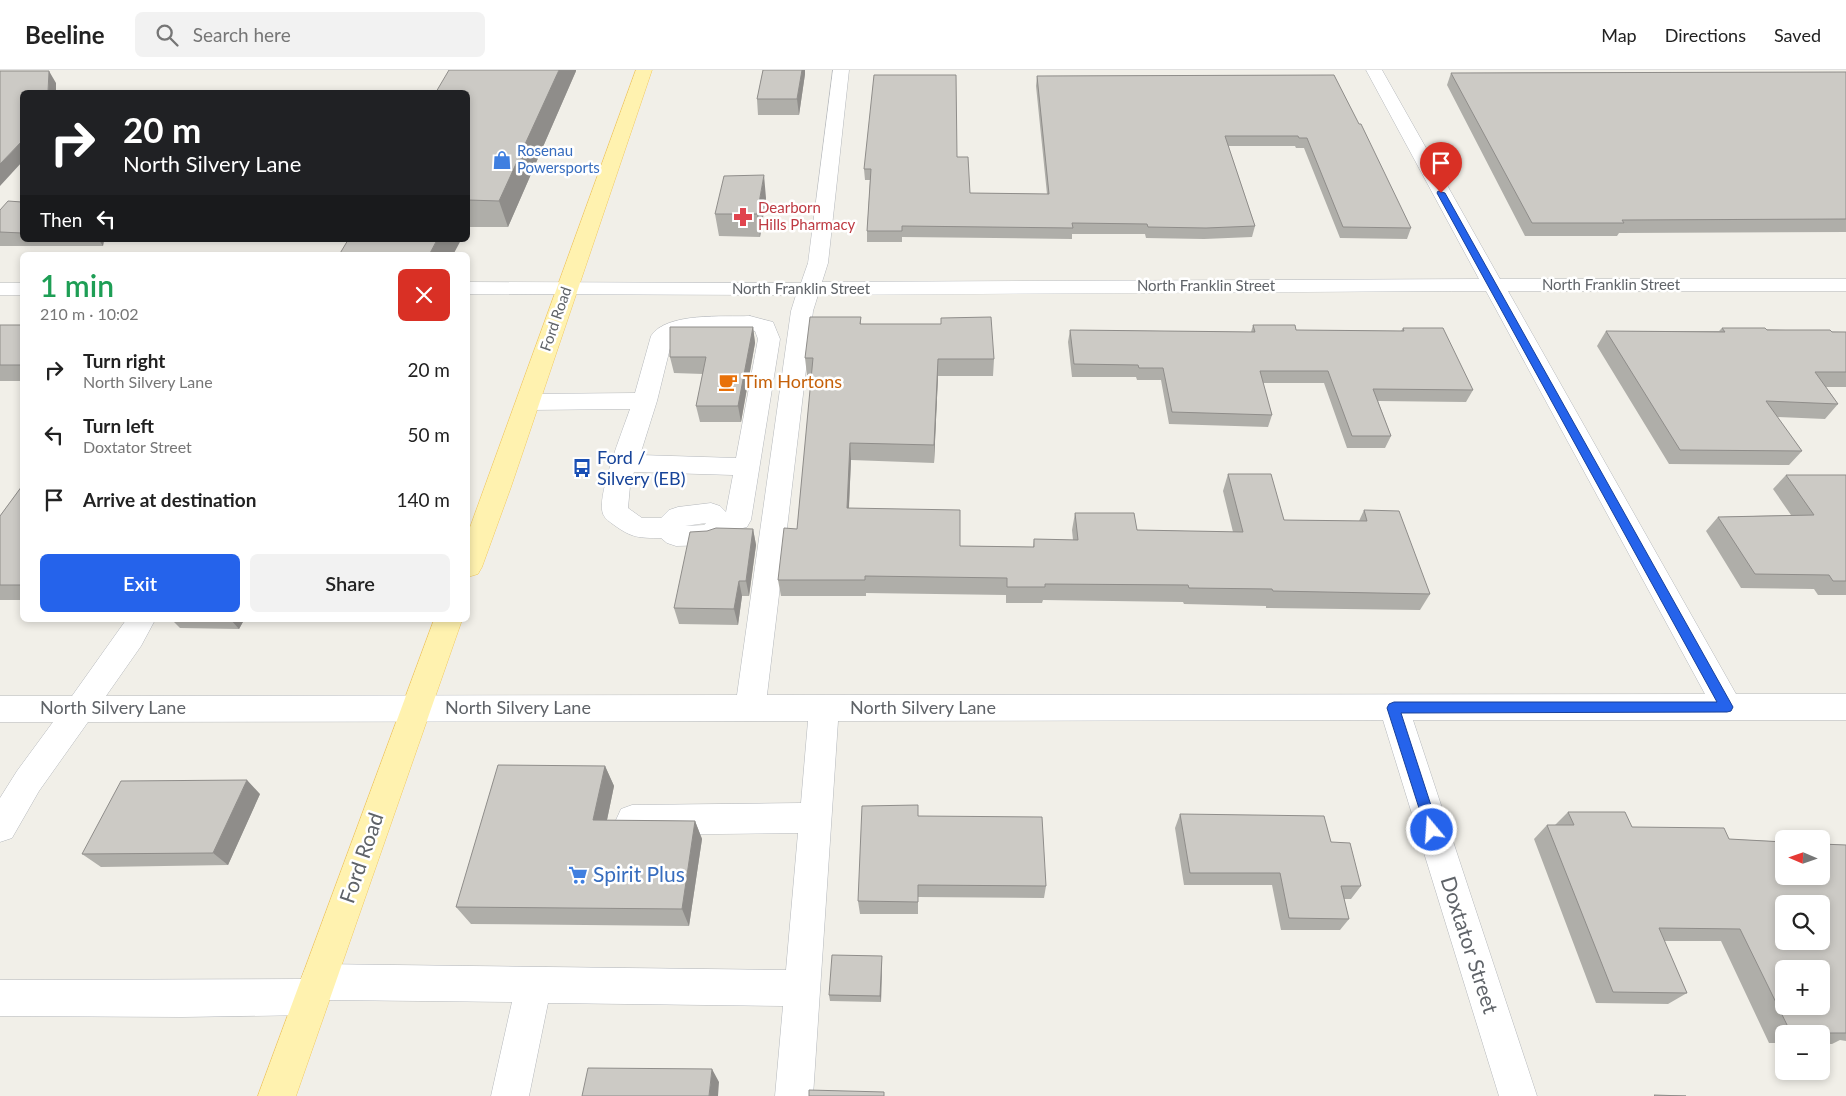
<!DOCTYPE html>
<meta charset="utf-8">
<style>
:root{--surface:#fff;--page:#f2f2f2;--text:#222;--muted:#767676;--line:#e0e0e0;--accent:#2563eb}
body{margin:0;font-family:Lato,sans-serif;background:var(--page);color:var(--text);height:100vh;display:flex;flex-direction:column;font-size:19px;white-space:nowrap}
*{box-sizing:border-box;margin:0}
p{font-size:16px;color:var(--muted)}
.icon{flex:none;width:28px;height:28px;fill:none;stroke:currentColor;stroke-width:2;stroke-linecap:round;stroke-linejoin:round}
.map{position:relative;flex:1;overflow:hidden}
.drawer{position:absolute;left:20px;top:182px;width:450px;height:370px;display:flex;flex-direction:column;background:var(--surface);border-radius:8px;box-shadow:0 2px 8px #0003}
.drawer>*{flex:none}
.hud{position:absolute;left:20px;top:20px;width:450px;height:152px;border-radius:8px;box-shadow:0 2px 8px #0003;background:#202124;color:#fff;overflow:hidden}
.needle{width:32px;rotate:272deg}
.controls{position:absolute;left:1775px;top:760px;display:grid;gap:10px}
.controls a{display:grid;place-items:center;width:55px;height:55px;border-radius:8px;background:var(--surface);box-shadow:0 2px 8px #0003;font-size:25px}
.pin{position:absolute;display:grid;place-items:center;width:42px;height:42px;color:#fff;margin:-51px -21px;border-radius:50% 50% 50% 0;rotate:-45deg;box-shadow:0 0 5px #0007}
.pin .icon{rotate:45deg}
.me{position:absolute;width:55px;margin:-28px;rotate:342deg;stroke-linejoin:round;filter:drop-shadow(0 0 4px #0008)}
.turn{display:flex;align-items:center;gap:18px;height:105px;padding:0 20px;font-size:22px}
.turn .icon{width:65px;height:65px;stroke-width:2.5}
.turn b{display:block;font-size:35px;line-height:42px}
.then{display:flex;align-items:center;height:48px;padding:0 20px;background:#0003;gap:10px;font-size:19px}
.round{display:grid;place-items:center;flex:none;width:52px;height:52px;border-radius:8px;background:var(--page)}
.summary{display:flex;align-items:center;justify-content:space-between;height:85px;padding:0 20px}
h1{font-size:30px;font-weight:600;line-height:38px;color:#1e9e55}
.button{display:flex;gap:10px;margin-top:auto;padding:10px 20px}
.button a{flex:1;height:58px;border-radius:8px;background:var(--accent);color:#fff;font-size:20px;font-weight:600;line-height:58px;text-align:center}
.button a+a{background:var(--page);color:var(--text)}
ul{padding:0;list-style:none}
li{display:flex;align-items:center;gap:15px;height:65px;padding:0 20px}
li div{flex:1}
li b{display:block;font-size:19px}
li em{font-style:normal}
header{display:flex;align-items:center;gap:30px;box-sizing:border-box;height:70px;padding:0 25px;background:var(--surface);border-bottom:1px solid var(--line)}
header strong{font-size:24px}
nav{display:flex;gap:28px;margin-inline-start:auto;font-size:18px}
.search{width:350px;height:45px;background:var(--page);display:flex;align-items:center;gap:12px;box-sizing:border-box;padding:0 18px;border-radius:8px;color:var(--muted);font-size:19px}
.map>svg:first-child{display:block}
.lines{fill:none;stroke-linecap:round;stroke-linejoin:round}
.minor-casing{stroke:#b5b8bc;stroke-width:1}
.major-casing{stroke:#f2c960;stroke-width:1}
.minor{fill:#fff;fill-rule:evenodd}
.major{fill:#fff2af;fill-rule:evenodd}
.wall{fill:#afaea9}
.shaded-wall{fill:#8f8d8a}
.building{fill:#cccac5;stroke:#8f8d8a;fill-rule:evenodd}
.route{fill:#2563eb;stroke:#184099}
.labels{text-anchor:middle;stroke-width:5;stroke-linejoin:round;paint-order:stroke}
.far-shop-label{font-size:15px;fill:#366cbe;stroke:#fff;text-anchor:start}
.far-health-label{font-size:15px;fill:#be3a42;stroke:#fff;text-anchor:start}
.far-street-label{font-size:15px;fill:#5f6368;stroke:#fff}
.food-label{font-size:18px;fill:#c56008;stroke:#fff;text-anchor:start}
.transit-label{font-size:18px;fill:#164399;stroke:#fff;text-anchor:start}
.street-label{font-size:18px;fill:#5f6368;stroke:#fff}
.near-street-label{font-size:21px;fill:#5f6368;stroke:#fff}
.near-shop-label{font-size:21px;fill:#366cbe;stroke:#fff;text-anchor:start}
</style>
<header>
<strong>Beeline</strong>
<div class="search"><svg class="icon" aria-label="search" viewBox="0 0 24 24"><circle cx="10" cy="10" r="6"/><path d="M15 15l6 6"/></svg>Search here</div>
<nav><a>Map</a><a>Directions</a><a>Saved</a></nav>
</header>
<div class="map">
<svg width="1846" height="1026" viewBox="0 0 1846 1026">
<rect width="100%" height="100%" fill="#f1efe8"/>
<g class="lines">
<!-- minor casing -->
<g class="minor-casing">
<path id="minor" d="M833,0H849L828,193L822,212L1479,209L1366,0H1382L1500,209H1846V221H1508L1736,624H1846V650H1413L1537,1026H1499L1383,650L838,651L813,1026H775L783,936L548,933L529,1026H491L512,932L329,930L325,940L312,945L182,947L0,946V910L301,909L305,899L318,894L786,900L798,763L632,765L621,761L616,750L621,739L632,735L801,733L808,651L88,652L39,721L12,768L0,772V728L17,701L53,652H0V626H72L126,550H155L141,576L106,626L737,625L791,241L796,225L468,224V212L801,213L808,193ZM1452,221H1486L1705,624L767,625L813,241L818,225Z
M0,213H22V225H0Z
M750,246L773,252L780,269L751,450L747,457L730,461L720,472L711,475L676,476L667,473L661,468C639,468 632,468 614,455C610,452 605,449 603,444C596,426 623,360 630,339L528,340L520,338L516,332L520,326L528,324L635,323L651,266C666,242 724,247 750,246ZM750,260L755,261L758,269L736,388L640,385L657,331L672,270L686,263ZM634,402L733,405L726,442L720,436L711,433L678,437L669,440L661,448H642L628,438L630,416ZM706,453L704,455L685,456Z"/>
</g>
<!-- major casing -->
<g class="major-casing">
<path id="major" d="M636,0H652L511,417L482,497L478,504L468,507V463Z
M434,550H462L296,1026H258Z"/>
</g>
<!-- minor -->
<use href="#minor" class="minor"/>
<!-- major -->
<use href="#major" class="major"/>
</g>
<!-- wall -->
<path class="wall" d="M763,0H805V4L799,45H758L757,29Z
M576,1L508,157H468V22Z
M1846,2V162L1619,163L1617,166H1525L1447,15L1451,3Z
M1334,5L1411,158L1407,169L1340,168L1304,78H1296L1295,76H1228L1255,156L1252,167L1204,169L1146,168L1145,164H1072V169L902,167V172H867V161L870,110H865L864,99L957,87L970,123L1047,124L1036,16L1037,6Z
M766,128L760,167L719,166L715,144Z
M22,132V170H104L103,176H0V140Z
M861,247V254L994,289L993,306H938L934,393L851,390L849,438L960,476L1033,477L1034,469L1073,470L1072,460L1075,443L1137,460L1233,462L1223,421L1228,404L1284,450L1359,451L1364,440L1430,524L1420,540L1266,538V536L1184,534L1183,532L1043,530L1042,533H1006V525L866,523V526H781L778,510L797,459L812,305H807L805,288Z
M0,255H22V311H0Z
M1253,255L1296,260L1401,261L1403,258L1473,320L1466,332L1378,331L1391,366L1385,378H1347L1324,313H1263L1272,345L1268,357L1169,354L1161,310H1137L1136,307H1072L1068,272L1070,260L1251,262Z
M753,257L755,273L741,352H700L696,336L703,304L674,303L670,287Z
M1722,258L1846,262V317H1826L1838,334L1825,349L1777,347L1802,381L1789,395L1669,394L1597,276L1606,261H1719Z
M1786,405H1846V525H1818L1814,519L1741,518L1706,461L1718,447L1791,445L1773,419Z
M22,416V530H0V446Z
M753,459L756,475L749,526H742L738,555L679,554L674,538Z
M172,550H244L239,559L180,558Z
M605,696L614,716L607,750L695,751L702,769L689,856L471,854L456,837Z
M260,724L228,795L101,797L82,784Z
M1568,742L1632,757L1729,769L1846,775V971L1840,970L1832,974H1821V964H1784V973H1769L1721,871H1664L1687,923L1668,934L1596,933L1534,769L1547,755H1555Z
M1180,744L1331,772L1361,816L1351,829H1344L1349,849L1340,860H1281L1272,815H1184L1175,758Z
M918,746L1046,816L1044,828L918,827V844H860L858,831Z
M882,892L881,932L830,931L829,925Z"/>
<!-- shaded-wall -->
<path class="shaded-wall" d="M559,0H576V1L508,157L499,131Z
M802,0H805V4L799,45L797,29Z
M49,1L56,13V22H48Z
M22,71V92L0,116V94Z
M764,105L766,128L760,167L757,144Z
M99,170H104L103,176Z
M437,170H461L453,185H429Z
M753,257L755,273L741,352L738,336Z
M938,289V306L934,393V375Z
M850,373L851,390L848,455L847,438Z
M753,459L756,475L749,526L746,511Z
M739,511L742,526L738,555L734,539Z
M231,550H244L239,559Z
M605,696L614,716L603,769L593,750Z
M247,710L260,724L228,795L213,783Z
M695,751L702,769L689,856L682,839Z
M882,886V892L881,932L880,926Z
M712,999L719,1012L718,1026H709Z"/>
<!-- building -->
<path class="building" d="M449,0H559L499,131L468,130V22H436Z
M763,0H802L797,29H757Z
M0,1H49L48,22H22V71L0,94Z
M1846,2V149L1622,150L1624,153H1532L1451,3Z
M874,5H956L957,87H968L970,123L1049,124L1037,6L1334,5L1359,54H1361L1411,158L1343,157L1307,68H1299L1298,66H1225L1255,156L1206,158L1148,157L1147,154L1072,153L1073,158L902,156V161H867L871,99H864Z
M764,105L757,144H715L724,106Z
M8,131L22,132V163L0,162V140Z
M348,170H437L429,185H339Z
M810,247H861L860,254H941V248L991,247L994,289H938L934,375L850,373L847,438L960,440V476L1034,477V469L1078,470L1075,443H1134L1137,460L1243,462L1228,404H1271L1284,450L1367,451L1364,440L1399,441L1430,524L1273,521L1272,519L1189,518L1188,515L1045,514V517H1007V508L865,506V510H778L784,458L797,459L813,288H805Z
M0,255H22V295H0Z
M1253,255H1295L1296,260L1404,261L1403,258H1443L1473,320L1373,319L1391,366H1352L1328,301H1260L1272,345L1172,342L1163,298H1139L1138,295L1074,294L1070,260L1255,262Z
M670,257H753L738,336H696L706,287H670Z
M1722,258H1765L1767,260H1830L1832,262H1846V302H1815L1838,334L1766,331L1802,381L1680,380L1606,261L1725,262Z
M1786,405H1846V511H1833L1829,505L1755,504L1718,447L1814,445Z
M22,416V515H0V446Z
M716,458L753,459L746,511H739L734,539L674,538L690,462L707,461Z
M498,695L605,696L593,750L695,751L682,839L456,837Z
M247,710L213,783L82,784L121,711Z
M918,735V746L1042,747L1046,816L918,815V832L858,831L862,736Z
M1568,742H1625L1632,757L1724,758L1729,769L1784,772V806H1821V774L1846,775V963H1791L1740,859L1659,858L1687,923L1613,922L1547,755H1574ZM1784,834H1821V871H1784ZM1784,899H1821V936H1784Z
M1180,744L1324,746L1331,772L1350,773L1361,816H1341L1349,849L1289,848L1280,803H1190Z
M832,885L882,886L880,926L829,925Z
M588,998L712,999L709,1026H582Z
M809,1020L884,1022V1026H809Z
M1654,1025L1686,1026H1655Z"/>
<!-- route -->
<path class="route" d="M1438,121L1445,123L1733,637L1731,641L1727,642L1401,643L1439,760L1437,764L1432,766L1428,764L1426,760L1387,638L1389,634L1394,632H1717L1437,123Z"/>
<!-- icons -->
<defs>
<g id="shop-bare" transform="scale(1.5)"><path d="M-5-2.5h2.3a2.7 3.5 0 0 1 5.4 0H5L5.5 6h-11ZM-1.5-2.5h3a1.5 2.3 0 0 0-3 0Z" fill="#3f7fe0" stroke="#fff" stroke-width="2.5" paint-order="stroke"/></g>
<g id="pharmacy-bare" transform="scale(1.5)"><path d="M-2-6h4v4h4v4h-4v4h-4v-4h-4v-4h4Z" fill="#e0444e" stroke="#fff" stroke-width="2.5" paint-order="stroke"/></g>
<g id="cafe-bare" transform="scale(1.5)"><path d="M-5.5-4.5H6V0H3Q3 3.5 0 3.5H-2.5Q-5.5 3.5-5.5 0ZM3-3.2v2h1.7v-2ZM-6 4.5H4V6H-6Z" fill="#e8710a" stroke="#fff" stroke-width="2.5" paint-order="stroke"/></g>
<g id="bus-bare" transform="scale(1.5)"><path d="M-5-6H5V4H4V6H2V4H-2V6H-4V4H-5ZM-3.5-4V0h7V-4ZM-3.5 1.2v1.5H-2V1.2ZM2 1.2v1.5H3.5V1.2Z" fill="#1a4fb4" stroke="#fff" stroke-width="2.5" paint-order="stroke"/></g>
<g id="supermarket-bare" transform="scale(1.5)"><path d="M-6-5.5h2.5l.6 2H6L4.5 2H-2.5L-4.4-4H-6ZM-1.5 3.2a1.3 1.3 0 1 0 .1 0ZM3 3.2a1.3 1.3 0 1 0 .1 0Z" fill="#3f7fe0" stroke="#fff" stroke-width="2.5" paint-order="stroke"/></g>
</defs>
<g fill-rule="evenodd">
<use href="#shop-bare" x="502" y="90"/>
<use href="#pharmacy-bare" x="743" y="147"/>
<use href="#cafe-bare" x="728" y="312"/>
<use href="#bus-bare" x="582" y="398"/>
<use href="#supermarket-bare" x="578" y="805"/>
</g>
<g class="labels">
<!-- far-shop labels -->
<g class="far-shop-label">
<text x="517" y="86">Rosenau<tspan x="517" dy="17">Powersports</tspan></text>
</g>
<!-- far-health labels -->
<g class="far-health-label">
<text x="758" y="143">Dearborn<tspan x="758" dy="17">Hills Pharmacy</tspan></text>
</g>
<!-- far-street labels -->
<g class="far-street-label">
<text x="1611" y="220">North Franklin Street</text>
<text x="1206" y="221">North Franklin Street</text>
<text x="801" y="224">North Franklin Street</text>
<text transform="translate(556 249) rotate(-71)" y="5">Ford Road</text>
</g>
<!-- food labels -->
<g class="food-label">
<text x="743" y="318">Tim Hortons</text>
</g>
<!-- transit labels -->
<g class="transit-label">
<text x="597" y="394">Ford /<tspan x="597" dy="21">Silvery (EB)</tspan></text>
</g>
<!-- street labels -->
<g class="street-label">
<text x="113" y="644">North Silvery Lane</text>
<text x="518" y="644">North Silvery Lane</text>
<text x="923" y="644">North Silvery Lane</text>
</g>
<!-- near-street labels -->
<g class="near-street-label">
<text transform="translate(362 788) rotate(-71)" y="7">Ford Road</text>
<text transform="translate(1469 875) rotate(72)" y="7">Doxtator Street</text>
</g>
<!-- near-shop labels -->
<g class="near-shop-label">
<text x="593" y="812">Spirit Plus</text>
</g>
</g>
</svg>
<div class="controls">
<a><svg class="needle" viewBox="-14 -14 28 28"><path d="M0-13l5 13h-10z" fill="#e53935"/><path d="M0 13l5-13h-10z" fill="#767676"/></svg></a>
<a><svg class="icon" aria-label="search" viewBox="0 0 24 24"><circle cx="10" cy="10" r="6"/><path d="M15 15l6 6"/></svg></a>
<a>+</a>
<a>−</a>
</div>
<div class="pin" style="left:1441px;top:123px;background:#d93025"><svg class="icon" aria-label="arrive" viewBox="0 0 24 24"><path d="M6 21V4h12l-3 4 3 4H6"/></svg></div>
<svg class="me" style="left:1432px;top:760px" viewBox="-20 -20 40 40"><circle r="17" fill="#2563eb" stroke="#fff" stroke-width="3"/><path d="M0-11L8 9 0 5-8 9z" fill="#fff"/></svg>
<div class="hud">
<div class="turn"><svg class="icon" aria-label="right" viewBox="0 0 24 24"><path d="M7 20v-9h11M14 6l5 5-5 5"/></svg><div><b>20 m</b>North Silvery Lane</div></div>
<div class="then">Then<svg class="icon" aria-label="left" viewBox="0 0 24 24"><path d="M17 20v-9H6M10 6l-5 5 5 5"/></svg></div>
</div>
<section class="drawer">
<div class="summary"><div><h1>1 min</h1><p>210 m · 10:02</p></div><a class="round" style="background:#d93025;color:#fff"><svg class="icon" aria-label="close" viewBox="0 0 24 24"><path d="M6 6l12 12M18 6L6 18"/></svg></a></div>
<ul>
<li><svg class="icon" aria-label="right" viewBox="0 0 24 24"><path d="M7 20v-9h11M14 6l5 5-5 5"/></svg><div><b>Turn right</b><p>North Silvery Lane</p></div><em>20 m</em></li>
<li><svg class="icon" aria-label="left" viewBox="0 0 24 24"><path d="M17 20v-9H6M10 6l-5 5 5 5"/></svg><div><b>Turn left</b><p>Doxtator Street</p></div><em>50 m</em></li>
<li><svg class="icon" aria-label="arrive" viewBox="0 0 24 24"><path d="M6 21V4h12l-3 4 3 4H6"/></svg><div><b>Arrive at destination</b></div><em>140 m</em></li>
</ul>
<div class="button"><a>Exit</a><a>Share</a></div>
</section>
</div>
